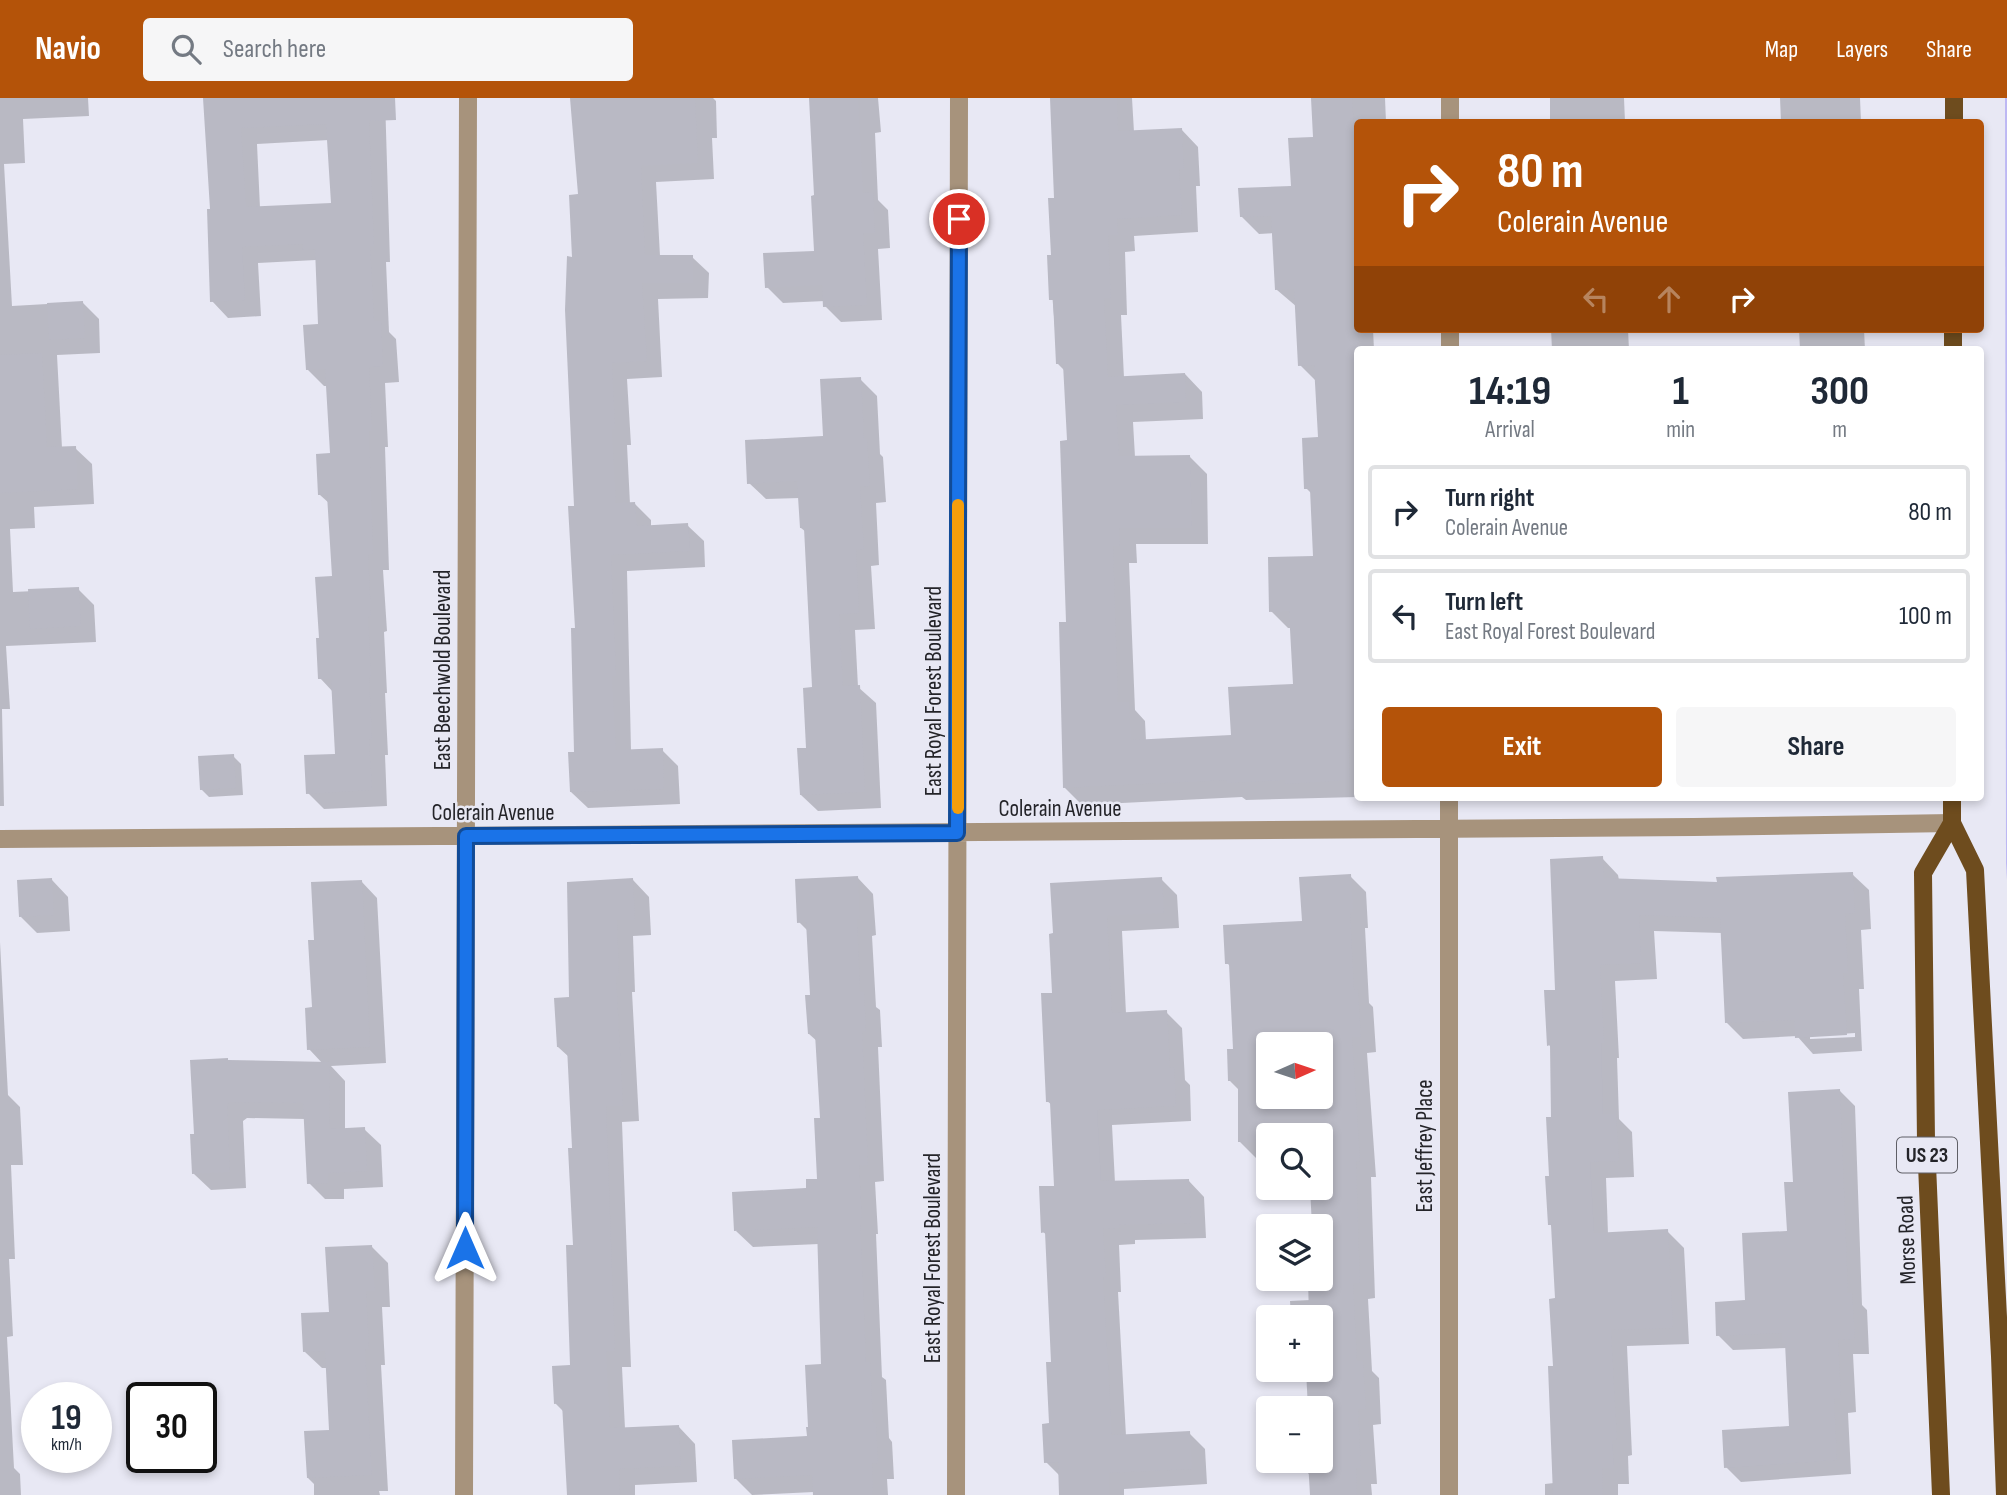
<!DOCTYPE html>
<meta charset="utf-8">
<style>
:root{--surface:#fff;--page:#f6f6f7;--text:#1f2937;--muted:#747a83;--line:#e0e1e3;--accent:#b45309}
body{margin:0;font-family:"Sofia Sans Condensed",sans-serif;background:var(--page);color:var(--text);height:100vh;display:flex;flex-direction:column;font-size:26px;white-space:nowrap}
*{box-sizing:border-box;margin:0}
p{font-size:23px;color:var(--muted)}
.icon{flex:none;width:38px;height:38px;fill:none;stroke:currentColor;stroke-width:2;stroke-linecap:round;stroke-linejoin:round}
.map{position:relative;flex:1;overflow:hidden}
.drawer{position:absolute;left:1354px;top:248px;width:630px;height:455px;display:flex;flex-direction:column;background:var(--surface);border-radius:7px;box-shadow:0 4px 10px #0003}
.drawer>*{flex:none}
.guide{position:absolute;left:1354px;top:21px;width:630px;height:214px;border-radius:7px;box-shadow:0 4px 10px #0003;background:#b45309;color:#fff;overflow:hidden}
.needle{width:46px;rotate:87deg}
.tools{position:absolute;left:1256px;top:934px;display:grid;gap:14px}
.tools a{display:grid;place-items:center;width:77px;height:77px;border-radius:7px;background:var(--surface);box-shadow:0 4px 10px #0003;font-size:35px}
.speed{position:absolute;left:21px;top:1284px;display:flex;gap:14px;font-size:35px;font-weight:700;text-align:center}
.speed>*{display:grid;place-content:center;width:91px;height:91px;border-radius:50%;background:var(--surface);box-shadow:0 4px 10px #0003;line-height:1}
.speed small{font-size:18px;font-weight:400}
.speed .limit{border:4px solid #111;border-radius:10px;background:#fff;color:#111}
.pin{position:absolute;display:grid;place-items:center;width:60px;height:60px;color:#fff;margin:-30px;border:4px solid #fff;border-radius:50%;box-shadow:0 2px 7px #0007}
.me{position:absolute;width:77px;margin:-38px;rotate:0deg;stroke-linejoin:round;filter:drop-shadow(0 0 5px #0008)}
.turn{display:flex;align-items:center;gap:24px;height:147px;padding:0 28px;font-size:32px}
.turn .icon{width:91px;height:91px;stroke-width:2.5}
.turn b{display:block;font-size:49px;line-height:60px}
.lanes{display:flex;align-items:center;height:66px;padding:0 28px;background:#0003;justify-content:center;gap:35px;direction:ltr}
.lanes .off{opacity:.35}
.eta{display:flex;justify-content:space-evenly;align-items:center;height:119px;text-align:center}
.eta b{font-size:42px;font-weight:700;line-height:49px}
.primary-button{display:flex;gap:14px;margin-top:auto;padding:14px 28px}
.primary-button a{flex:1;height:80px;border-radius:7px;background:var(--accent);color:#fff;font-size:28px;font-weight:700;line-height:80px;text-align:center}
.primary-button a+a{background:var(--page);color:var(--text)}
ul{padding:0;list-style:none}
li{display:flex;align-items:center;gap:21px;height:94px;margin:0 14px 10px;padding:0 14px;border:4px solid var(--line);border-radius:7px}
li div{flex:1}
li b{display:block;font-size:26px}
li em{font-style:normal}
header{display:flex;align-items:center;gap:42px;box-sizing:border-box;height:98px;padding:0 35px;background:var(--accent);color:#fff}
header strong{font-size:33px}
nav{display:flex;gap:38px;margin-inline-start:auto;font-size:24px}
.search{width:490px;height:63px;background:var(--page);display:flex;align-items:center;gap:18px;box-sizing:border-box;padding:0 24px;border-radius:7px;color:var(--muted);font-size:26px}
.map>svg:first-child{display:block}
.green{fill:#bdb8f3}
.shadow{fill:#0003;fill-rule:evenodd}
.building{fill:#b9b9c4;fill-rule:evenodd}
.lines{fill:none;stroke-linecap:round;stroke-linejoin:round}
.minor{stroke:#a7937c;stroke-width:18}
.primary{stroke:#6e4c1e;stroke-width:18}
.route-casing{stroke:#114b97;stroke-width:18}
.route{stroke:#1a73e8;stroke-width:12}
.slow{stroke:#f59e0b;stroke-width:12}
.labels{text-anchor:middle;stroke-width:5;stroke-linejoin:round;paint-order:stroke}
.shield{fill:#e8e8f4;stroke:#5f5f66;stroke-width:2}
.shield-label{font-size:21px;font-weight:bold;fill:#242429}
.street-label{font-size:23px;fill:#242429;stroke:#e8e8f4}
</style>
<header>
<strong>Navio</strong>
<div class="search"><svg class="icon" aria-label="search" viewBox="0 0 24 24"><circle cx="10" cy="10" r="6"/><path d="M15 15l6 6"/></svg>Search here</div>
<nav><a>Map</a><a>Layers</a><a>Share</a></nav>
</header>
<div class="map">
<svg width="2007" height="1397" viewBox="0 0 2007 1397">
<rect width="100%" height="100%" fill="#e8e8f4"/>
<!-- green -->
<path class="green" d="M2005,0H2007V782L2006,765Z"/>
<!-- shadow -->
<path class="shadow" d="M0,0H88L89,18L23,21L25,65L4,66L12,208L82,204L99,221L100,255L57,257L62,350H75L92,366L94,406L34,409L35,430L10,431L13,494L78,491L94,507L96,544L6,548L10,611H2L4,708H0Z
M205,0H385L390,164H386L389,234L396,241L399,284L385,285L388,349H385L389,472H383L387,533L384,534L387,595H385L388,657H385L387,708L324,711L308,695L337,657L334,595L320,580V541L333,479L330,406L320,397L332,357L328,288H324L307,271L320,228L316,162L258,165L261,218L228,220L212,203V112ZM329,42L332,107L260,110L257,46Z
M573,0H713L716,3L717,40H712L714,81L656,84L660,158L692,159L709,175L708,200L658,201L662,279L627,281L631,347H627L630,406H635L651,422V429L687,427L704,443L705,469L627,473L631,653L662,652L678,668L680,706L588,710L571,694L576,655L577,531L574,160L580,98Z
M810,0H878L881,34L875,35L878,102L888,112L890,150L878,151L882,222L841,224L825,208V203L783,205L767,189L815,154L816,99Z
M1051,0H1132L1134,34L1181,31L1198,49L1200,88H1196L1198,134L1134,138L1135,153L1125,154L1127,217H1121L1124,280L1185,276L1202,294L1203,321L1133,324L1135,359H1190L1207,376L1208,446H1136L1137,465H1129L1135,612L1145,623L1146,643L1233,638L1295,588L1292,530H1288L1271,513L1315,460L1312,396L1306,390L1320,341L1317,284L1300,267L1297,209L1277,192L1274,135L1259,136L1241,118L1293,89L1315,41L1313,0H1385L1386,24H1358V231H1373L1374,252H1358V699L1246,702L1242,699L1082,707L1065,690L1068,344L1065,273L1058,266L1049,159H1053L1056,102Z
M1550,0H1624L1625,24H1550Z
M1780,0H1860L1861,24H1781Z
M1551,231H1628L1629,252H1552Z
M1799,231H1864L1865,252H1800Z
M860,281L877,298L880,356L883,359L886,404L876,405L879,467L871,468L875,531L855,532L858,589L876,605L881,710L818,713L801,697L814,591L806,434L801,430L800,400L766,401L749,385L825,339Z
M233,658L241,666L243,697L209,699L201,691Z
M1602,760L1618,777L1619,782L1719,786L1852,776L1869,792L1871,831L1861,832L1864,891H1859L1862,953L1813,956L1797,938L1743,941L1727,925L1722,835L1654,833L1657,881L1615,883L1619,960H1617L1619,1021L1632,1034L1634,1079L1606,1080L1608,1136L1667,1133L1684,1150L1689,1246L1627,1248L1632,1357L1628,1358L1629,1386H1618V1397H1545V1386L1554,1385L1557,1202L1553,1130L1550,1126L1553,1021L1552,950L1549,947L1557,893ZM1855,935V939L1810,941V938Z
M1350,778L1366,794L1368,830H1365L1369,905L1373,909L1376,954L1367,955L1376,1079H1371L1375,1200L1368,1201L1372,1273L1379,1280L1381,1326L1373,1327L1377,1386H1371L1372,1397H1312L1311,1378L1305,1372V1363H1321V1220H1291L1290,1203L1310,1202L1321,1181V1129H1313L1311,1090H1321V1038H1269V1060H1256L1240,1044V993L1230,983L1235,953L1231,869L1227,865L1304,825ZM1269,947H1321V999H1269Z
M857,779L873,796L876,837L872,838L876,909L880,912L882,949H878L884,1083L875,1084L878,1136H876L882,1279L886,1282L889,1340L892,1344L894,1381H887L888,1397H815L814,1394L752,1397L735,1380L809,1340L823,1268L819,1146L753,1149L736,1133L808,1092L819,1082L822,1022L818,944L809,936L812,899L808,833L799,824Z
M1161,781L1177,797L1179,830L1122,833L1126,916L1166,914L1182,930L1185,982L1190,987L1191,1023L1112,1027L1115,1085L1188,1082L1204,1099L1206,1140L1135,1142V1146L1119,1147L1121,1194H1118L1126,1338L1189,1335L1205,1351L1207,1386L1124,1391V1397H1060V1378L1046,1364L1051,1327L1053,1265L1047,1137L1043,1134L1056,1089L1052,1007L1047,1003L1054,896L1051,837Z
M52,782L68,799L70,833L37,835L21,819Z
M633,782L649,799L651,837L633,838L635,894H632L639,1023L622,1024L631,1269H622L625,1331L679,1329L695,1346L697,1384L635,1387V1397H568L564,1314L555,1305L572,1269L574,1051L569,959L558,949L571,901Z
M361,783L377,800L386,965L331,968L345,983V1032L364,1031L381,1047L383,1089L344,1091V1101H325L309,1085L305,1021L247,1020L243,1023L246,1090L211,1092L194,1076L195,1037L230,964L323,966L309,951L313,911L316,844Z
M0,844L8,997L20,1009L23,1067H11L15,1161H9L13,1238L7,1239L14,1370L20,1376L21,1397H0Z
M1840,993L1855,1008L1862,1207L1867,1212L1869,1256H1853L1856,1314L1848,1315L1851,1376L1741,1384L1726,1369L1791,1330L1787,1250L1733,1252L1718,1237L1747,1204L1788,1134L1794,1086Z
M372,1149L388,1165L390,1209H382L385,1267H381L388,1393H379L380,1397H314V1386L308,1380L331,1334L328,1270H322L305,1254Z"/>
<!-- building -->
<path class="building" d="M203,0H395L396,22L369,23L374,148H370L374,223H381L383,268L369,269L372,333H369L373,456H368L371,518H368L371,579H369L372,641H369L372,692L306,696L304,657L335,656L331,581H318L316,540H319L315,479L332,478L327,397H318L316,356L330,355L325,271L306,272L303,227L318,226L315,151L303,152L302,146L242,149L245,202L210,204L207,111H210ZM326,26L331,105L246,109L241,30Z
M570,0H695L698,65L641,68L645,157H693V185H642L647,263L612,265L615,331H612L616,405L635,404L637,428L688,425L690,453L611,457L616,578H612L616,652L663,650L664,691L570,694L568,654H574L571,530H575L568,408H574L565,212L567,158L572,159L569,97L578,96Z
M809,0H858L863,95L873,94L875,135H863L867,207L823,209L822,187L765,190L763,155L814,153L811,98L814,97Z
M1050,0H1117L1118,33L1182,30L1184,71H1179L1182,117L1117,121L1118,137H1108L1111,200H1104L1108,279L1185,275L1186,304L1116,307L1119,358L1190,357L1192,430H1119L1120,448H1113L1118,604H1129L1131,642L1231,637L1228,589L1293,586L1289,513L1269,514L1268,459L1313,458L1310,391H1304L1302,340L1318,339L1314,267L1298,268L1294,191L1275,192L1271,118L1240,119L1238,90L1291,88L1288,40L1313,39L1311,0H1352L1358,90V137H1353L1359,252L1358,388H1356L1358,511H1354L1358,631L1348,632L1350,682L1285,686V682L1227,685L1226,682L1063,690L1059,524H1066L1060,343L1067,342L1063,266H1056L1053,202H1049L1047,157H1051L1048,100H1054Z
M83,203L85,240L49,242L47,205Z
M42,255L47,349L76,348L78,391L0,395V257Z
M861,279L864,341H867L870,388L860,389L864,451L856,452L859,515L839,516L843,588L860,587L865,694L800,697L797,650H806L803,590L812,589L804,430H800L797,383L747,386L745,342L823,338L820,281Z
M79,489L81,528L30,531L28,491Z
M234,656L236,690L200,692L198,658Z
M1603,758L1604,780L1717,784L1716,779L1853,774L1855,815L1845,816L1848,875H1843L1847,937L1795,940L1794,922L1725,925L1720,820L1639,817L1641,865L1600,867L1604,945H1601L1603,1016H1616L1619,1063L1590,1064L1594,1135L1668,1131L1673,1230L1611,1232L1617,1342H1612L1614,1370H1602L1603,1397H1553L1548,1268H1553L1549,1201L1555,1200L1551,1127H1548L1545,1078H1549L1546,1019H1551L1550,947L1547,948L1544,892H1555L1550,761Z
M1351,776L1353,814H1350L1354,892L1358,891L1361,939H1352L1360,1063L1356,1064L1360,1185H1353L1357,1263H1363L1366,1311H1358L1361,1370H1356L1357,1397H1310L1308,1363H1321V1311H1308L1306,1272H1321V1220H1309L1308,1181H1321V1127L1312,1128L1310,1090H1321V1038H1269V1044H1238V983H1228L1227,951H1233L1229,866H1225L1223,827L1302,823L1299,779ZM1321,941V999H1265L1262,944Z
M858,778L860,821L857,822L860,894H864L866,933H862L868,1067L859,1068L862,1120H860L866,1264H870L873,1325H876L878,1365L872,1366L873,1397H813L812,1377L734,1381L732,1342L807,1338L806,1329H808L805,1267L821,1266L817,1129L734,1133L732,1094L806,1090V1081H817L814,1020H820L815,936H808L805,897H810L806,824L797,825L795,781Z
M1162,779L1164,815L1107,818L1112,915L1167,912L1170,970L1174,969L1176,1008L1097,1012L1101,1083L1189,1081L1191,1125L1119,1127L1120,1130L1103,1131L1106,1179H1103L1112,1337L1190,1333L1192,1371L1109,1375V1397H1059L1058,1364L1044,1365L1042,1326L1049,1325L1046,1264H1051L1045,1134L1041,1135L1039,1088H1054L1050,1004H1046L1041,895H1052L1049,836L1053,835L1050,785Z
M52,780L54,817L19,819L17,782Z
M633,780L635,822H617L619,878L616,879L623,1008H606L615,1253L606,1254L610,1330L679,1327L681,1368L619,1371L620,1397H567L562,1305L554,1306L552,1268L570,1267L566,1147H573L568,1050H572L567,949H557L554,900L569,899L567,784Z
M362,782L370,949L307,952L305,910L312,909L308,842H314L311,784Z
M228,960V962L330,964L329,1031L365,1029L367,1073L328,1075V1085L307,1086L303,1005L230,1004L227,1006L230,1074L192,1076L190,1036H194L190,962Z
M1840,991L1848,1195H1852L1855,1241L1838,1242L1841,1300H1834L1837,1362L1724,1370L1722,1332L1789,1328L1785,1245H1782V1235L1716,1238L1715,1204L1745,1202L1742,1135L1787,1133L1784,1084H1793L1788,994Z
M372,1147L375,1193H366L369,1251H365L372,1377L307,1380L304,1333L329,1332L325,1253L303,1254L301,1215L329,1214L325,1149Z"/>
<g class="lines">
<!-- minor -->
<path class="minor" d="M1450,24V0
M1450,252V231
M0,741L1694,729L1952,725
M464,1397L468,0
M956,1397L959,0
M1449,1397V700"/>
<!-- primary -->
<path class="primary" d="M1954,24V0
M1953,252V231
M1952,700V725L1975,772L2000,1258L2005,1397
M1941,1397L1926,1043L1923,775L1952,725"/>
</g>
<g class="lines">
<!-- route casing -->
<g class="route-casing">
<path id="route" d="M465,1150L466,738L957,735L959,121"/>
</g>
<!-- route -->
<use href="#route" class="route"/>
<!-- slow -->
<path class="slow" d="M958,710V407"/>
</g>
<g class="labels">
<!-- shield labels -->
<rect class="shield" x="1897" y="1039.5" width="60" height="35" rx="5"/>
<g class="shield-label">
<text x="1927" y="1064">US 23</text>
</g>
<!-- street labels -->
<g class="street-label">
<text transform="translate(442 572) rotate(-90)" y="8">East Beechwold Boulevard</text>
<text transform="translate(933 593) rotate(-90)" y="8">East Royal Forest Boulevard</text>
<text x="1060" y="718">Colerain Avenue</text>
<text x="493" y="722">Colerain Avenue</text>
<text transform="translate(1424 1048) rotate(-90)" y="8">East Jeffrey Place</text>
<text transform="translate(1906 1142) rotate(-92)" y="8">Morse Road</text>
<text transform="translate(932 1160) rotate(-90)" y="8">East Royal Forest Boulevard</text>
</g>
</g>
</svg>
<div class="tools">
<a><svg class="needle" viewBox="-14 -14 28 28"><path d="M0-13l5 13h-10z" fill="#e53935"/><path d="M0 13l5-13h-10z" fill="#747a83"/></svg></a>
<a><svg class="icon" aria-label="search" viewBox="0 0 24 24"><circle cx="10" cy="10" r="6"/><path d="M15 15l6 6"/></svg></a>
<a><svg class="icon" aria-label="layers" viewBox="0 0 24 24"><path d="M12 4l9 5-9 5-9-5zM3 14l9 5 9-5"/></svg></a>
<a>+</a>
<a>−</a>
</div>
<div class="speed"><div>19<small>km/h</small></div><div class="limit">30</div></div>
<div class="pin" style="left:959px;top:121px;background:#d93025"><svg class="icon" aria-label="arrive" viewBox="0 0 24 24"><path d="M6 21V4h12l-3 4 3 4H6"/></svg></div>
<svg class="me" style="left:465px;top:1150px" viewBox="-20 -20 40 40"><path d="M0-17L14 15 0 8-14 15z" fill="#1a73e8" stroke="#fff" stroke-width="4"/></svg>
<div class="guide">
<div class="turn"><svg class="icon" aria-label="right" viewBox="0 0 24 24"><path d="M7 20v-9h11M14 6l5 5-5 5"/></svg><div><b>80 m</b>Colerain Avenue</div></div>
<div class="lanes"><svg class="icon off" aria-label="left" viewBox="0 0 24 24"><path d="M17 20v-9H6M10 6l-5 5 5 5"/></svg><svg class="icon off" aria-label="ahead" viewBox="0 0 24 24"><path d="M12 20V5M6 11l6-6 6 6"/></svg><svg class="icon" aria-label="right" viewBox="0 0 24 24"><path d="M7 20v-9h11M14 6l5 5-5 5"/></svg></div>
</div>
<section class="drawer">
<div class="eta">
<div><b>14:19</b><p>Arrival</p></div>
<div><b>1</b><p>min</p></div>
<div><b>300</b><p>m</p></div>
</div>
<ul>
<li><svg class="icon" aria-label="right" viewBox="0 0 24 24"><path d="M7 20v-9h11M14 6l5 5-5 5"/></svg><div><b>Turn right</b><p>Colerain Avenue</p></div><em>80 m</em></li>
<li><svg class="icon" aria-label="left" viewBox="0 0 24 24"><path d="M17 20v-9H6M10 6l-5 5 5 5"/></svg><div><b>Turn left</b><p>East Royal Forest Boulevard</p></div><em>100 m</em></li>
</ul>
<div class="primary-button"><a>Exit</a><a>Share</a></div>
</section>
</div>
